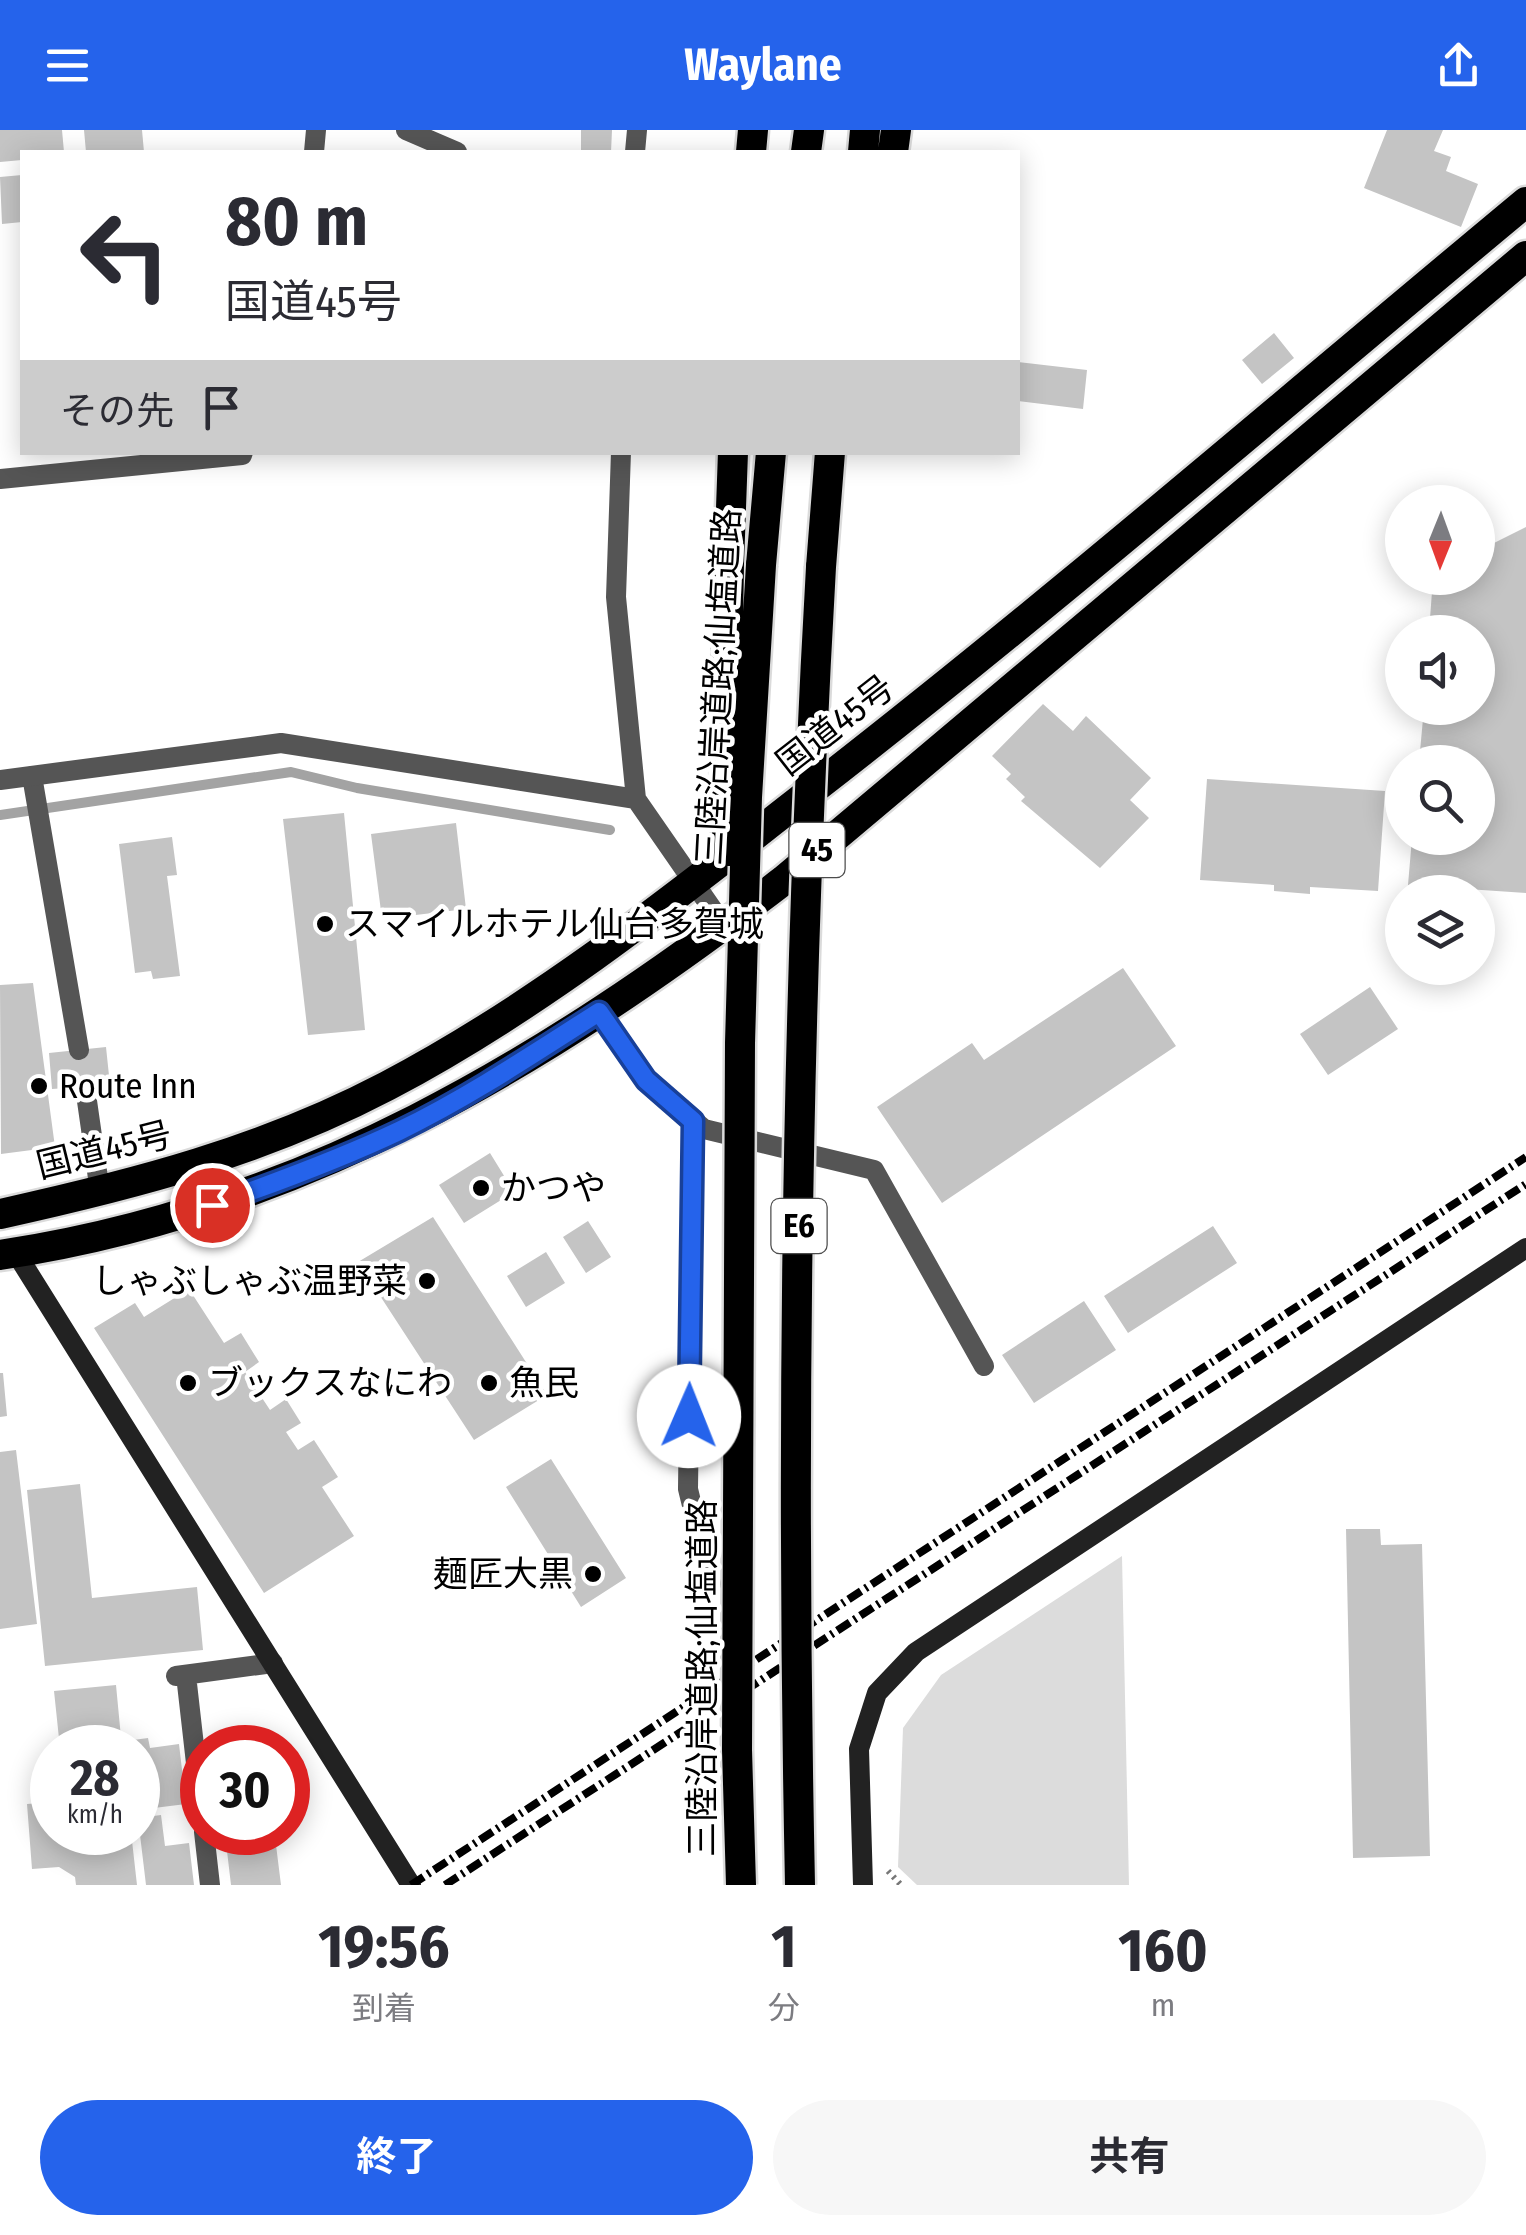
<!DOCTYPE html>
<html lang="ja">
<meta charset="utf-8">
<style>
:root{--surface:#fff;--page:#f7f7f7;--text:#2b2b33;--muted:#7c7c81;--accent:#2563eb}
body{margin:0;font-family:"Fira Sans Condensed","Noto Sans JP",sans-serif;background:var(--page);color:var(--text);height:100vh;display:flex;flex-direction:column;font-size:38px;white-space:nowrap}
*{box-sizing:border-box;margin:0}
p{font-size:32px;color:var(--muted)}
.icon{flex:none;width:55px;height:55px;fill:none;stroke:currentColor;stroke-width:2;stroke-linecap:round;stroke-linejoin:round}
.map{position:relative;height:1755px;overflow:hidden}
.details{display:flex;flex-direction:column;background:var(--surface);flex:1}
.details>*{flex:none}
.top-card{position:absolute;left:20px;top:20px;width:1000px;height:305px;border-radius:0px;box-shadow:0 5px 25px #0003;background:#fff;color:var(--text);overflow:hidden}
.needle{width:65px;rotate:181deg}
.fabs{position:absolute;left:1385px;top:355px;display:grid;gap:20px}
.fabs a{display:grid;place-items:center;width:110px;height:110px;border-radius:50%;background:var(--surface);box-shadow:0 5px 25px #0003;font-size:50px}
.speed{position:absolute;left:30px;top:1595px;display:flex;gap:20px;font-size:50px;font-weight:700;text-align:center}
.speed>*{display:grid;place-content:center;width:130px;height:130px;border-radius:50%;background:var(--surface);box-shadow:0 5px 25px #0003;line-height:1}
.speed small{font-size:25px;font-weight:400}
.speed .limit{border:15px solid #d22;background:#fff;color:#111}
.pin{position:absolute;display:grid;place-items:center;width:85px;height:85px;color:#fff;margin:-42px;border:5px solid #fff;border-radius:50%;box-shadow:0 2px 10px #0007}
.me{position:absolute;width:110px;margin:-55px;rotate:1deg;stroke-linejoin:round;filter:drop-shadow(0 0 8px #0008)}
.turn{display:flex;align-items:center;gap:35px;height:210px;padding:0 40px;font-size:45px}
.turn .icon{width:130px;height:130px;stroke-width:2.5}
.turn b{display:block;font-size:70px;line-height:85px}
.then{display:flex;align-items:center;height:95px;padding:0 40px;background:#0003;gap:20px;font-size:38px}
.eta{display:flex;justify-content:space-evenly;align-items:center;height:170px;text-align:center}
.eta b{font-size:60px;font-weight:700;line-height:70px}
.primary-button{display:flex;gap:20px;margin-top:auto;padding:20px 40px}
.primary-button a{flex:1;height:115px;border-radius:60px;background:var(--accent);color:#fff;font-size:40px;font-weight:700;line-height:115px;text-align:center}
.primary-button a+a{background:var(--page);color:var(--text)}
header{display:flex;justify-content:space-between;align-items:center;height:130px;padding:0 40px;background:var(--accent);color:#fff;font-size:45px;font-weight:700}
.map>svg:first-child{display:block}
.green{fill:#dcdcdc}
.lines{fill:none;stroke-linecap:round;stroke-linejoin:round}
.stream{stroke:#a3a3a3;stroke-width:10}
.building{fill:#c4c4c4}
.highway-casing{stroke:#dbdbdb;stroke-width:35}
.path{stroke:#777;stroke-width:6;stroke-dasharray:2.5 5;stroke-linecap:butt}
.lane{stroke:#555;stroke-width:20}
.street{stroke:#555;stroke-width:20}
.secondary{stroke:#222;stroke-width:20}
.highway{stroke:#000;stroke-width:30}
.rail{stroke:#000;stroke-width:8;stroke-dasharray:15 5 2.5 5;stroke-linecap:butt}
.highway-bridge-casing{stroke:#dbdbdb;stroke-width:35;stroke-linecap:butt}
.highway-bridge{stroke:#000;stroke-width:30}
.route-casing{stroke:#184099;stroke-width:25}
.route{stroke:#2563eb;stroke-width:18}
.poi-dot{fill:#000;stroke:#fff;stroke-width:4}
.labels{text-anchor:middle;stroke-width:9;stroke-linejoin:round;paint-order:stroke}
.shield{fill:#fff;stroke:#4c4c4c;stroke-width:2.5}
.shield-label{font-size:32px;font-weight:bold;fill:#000}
.street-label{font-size:35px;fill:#000;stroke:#fff}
.poi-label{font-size:35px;fill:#000;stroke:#fff;text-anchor:start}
</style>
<header><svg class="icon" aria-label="menu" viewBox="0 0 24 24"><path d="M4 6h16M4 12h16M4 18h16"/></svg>Waylane<svg class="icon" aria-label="share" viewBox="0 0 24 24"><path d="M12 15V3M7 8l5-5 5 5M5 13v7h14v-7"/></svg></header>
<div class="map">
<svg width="1526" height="1755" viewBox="0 0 1526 1755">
<rect width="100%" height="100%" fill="#fff"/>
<!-- green -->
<path class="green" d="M1122,1426L1129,1755H917L898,1737L903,1598L941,1545Z"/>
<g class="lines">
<!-- stream -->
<path class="stream" d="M0,685L291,642L357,658L610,700"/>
</g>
<!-- building -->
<path class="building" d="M0,0H62L64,22H22V30L0,32Z
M84,0H142L144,22H86Z
M581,0H612L611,22H581Z
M1387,0H1443L1434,21L1451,27L1446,41L1478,54L1461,97L1364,58Z
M22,45V92L2,94L0,47Z
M1274,203L1294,228L1262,254L1242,230Z
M1018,232L1087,240L1083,279L1018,271Z
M1526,397V763L1408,755L1412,708H1478V632H1419L1424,578H1478V502H1429L1433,448H1478V421Z
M1043,574L1073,601L1086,586L1151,648L1130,670L1149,688L1100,738L1021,671L1025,667L1006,649L1011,644L992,626Z
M1207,649L1385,661L1378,761L1310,757V764L1274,761V755L1200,750Z
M344,683L365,900L308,905L283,689Z
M456,693L466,779L382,789L371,704Z
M172,707L177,745L167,746L180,846L153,849L151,841L135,843L119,714Z
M1123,838L1176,916L942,1073L877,977L972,913L984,930Z
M33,853L55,1017L1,1024L0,855Z
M1370,857L1398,899L1328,945L1300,904Z
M106,917L110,955L52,959L49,923Z
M490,1023L514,1062L464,1093L439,1055Z
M433,1087L547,1265L474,1310L358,1132Z
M588,1091L611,1127L586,1143L563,1107Z
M1213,1096L1237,1133L1128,1203L1104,1166Z
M546,1122L565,1153L526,1177L507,1146Z
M189,1159L224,1213L241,1203L259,1232L245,1242L270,1280L286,1269L301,1293L286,1302L298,1320L314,1310L338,1347L322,1357L354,1406L264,1463L94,1198L135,1173L144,1187Z
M1084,1171L1116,1220L1034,1273L1002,1225Z
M0,1243H3L7,1286L0,1287Z
M16,1320L37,1494L0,1499V1322Z
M551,1329L626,1448L581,1477L506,1357Z
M80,1354L92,1468L197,1457L203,1520L45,1536L27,1360Z
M1346,1399H1380L1381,1415L1422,1414L1430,1726L1353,1728Z
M116,1555L122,1618H60L54,1561Z
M148,1608L150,1618L179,1614L186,1674L138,1680V1618H126V1611Z
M52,1672V1702H131L137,1755H76L75,1747L59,1737L32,1739L27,1674Z
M161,1685L165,1716L189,1713L194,1755H146L138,1688Z
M276,1715L281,1755H231L227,1721Z"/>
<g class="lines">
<!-- highway casing -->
<g class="highway-casing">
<path id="highway" d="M751,22L753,0
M806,22L809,0
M863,22L865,0
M893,22L896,0
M729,434L733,322
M761,435L771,322
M821,437L830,322
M0,1084C136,1054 263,1021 387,956C541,875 678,765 815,658C1057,470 1290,268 1526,72
M0,1125C302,1080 545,933 784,750L1526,126"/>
</g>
<!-- path -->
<path class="path" d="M888,1741L901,1755"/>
<!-- lane -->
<path class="lane" d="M32,646L79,920
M85,957L100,1062
M186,1545L202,1686
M176,1546L273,1533
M204,1702L210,1755"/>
<!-- street -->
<path class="street" d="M406,0L457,22
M314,22L316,0
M635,22L637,0
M621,322L616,467L636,669L724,796
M0,349L242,325L243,322
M0,650L281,613L636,669
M599,882L645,950L704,999L874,1040L984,1236
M693,991L688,1359L711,1454"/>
<!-- secondary -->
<path class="secondary" d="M16,1123L411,1755
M863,1755L859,1619L877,1563L916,1522L1526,1118"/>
<!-- highway -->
<use href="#highway" class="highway"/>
<!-- rail -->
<path class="rail" d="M411,1755L1526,1027
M445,1755L1526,1054"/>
<!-- highway-bridge casing -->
<g class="highway-bridge-casing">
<path id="highway-bridge" d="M728,721L725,667L729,434
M741,1755L737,1620L740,913L747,667L761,435
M800,1755C791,1316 796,876 821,437"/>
</g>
<!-- highway-bridge -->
<use href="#highway-bridge" class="highway-bridge"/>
</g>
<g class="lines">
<!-- route casing -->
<g class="route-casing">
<path id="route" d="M212,1075C275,1053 338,1030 399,1001C469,967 533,924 599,882L646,950L693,991L689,1286"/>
</g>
<!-- route -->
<use href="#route" class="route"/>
</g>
<!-- markers -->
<g class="poi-dot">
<circle cx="325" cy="794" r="10"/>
<circle cx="39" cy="956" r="10"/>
<circle cx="481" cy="1058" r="10"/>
<circle cx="427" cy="1151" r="10"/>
<circle cx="188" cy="1253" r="10"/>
<circle cx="489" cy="1253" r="10"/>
<circle cx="593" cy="1444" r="10"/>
</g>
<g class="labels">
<!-- shield labels -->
<g class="shield">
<rect x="789.5" y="693" width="55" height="54" rx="8"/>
<rect x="771.5" y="1069" width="55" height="54" rx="8"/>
</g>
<g class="shield-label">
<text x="817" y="731">45</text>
<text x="799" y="1107">E6</text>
</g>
<!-- street labels -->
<g class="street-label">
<text transform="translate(718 557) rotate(-87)" y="12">三陸沿岸道路;仙塩道路</text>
<text transform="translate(835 595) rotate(-38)" y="12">国道45号</text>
<text transform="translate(104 1020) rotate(-14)" y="12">国道45号</text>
<text transform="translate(702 1548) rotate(-90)" y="12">三陸沿岸道路;仙塩道路</text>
</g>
<!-- poi labels -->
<g class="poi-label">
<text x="345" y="806">スマイルホテル仙台多賀城</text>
<text x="59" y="968">Route Inn</text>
<text x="501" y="1070">かつや</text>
<text x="407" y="1163" text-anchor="end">しゃぶしゃぶ温野菜</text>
<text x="208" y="1265">ブックスなにわ</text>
<text x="509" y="1265">魚民</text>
<text x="573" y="1456" text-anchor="end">麺匠大黒</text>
</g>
</g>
</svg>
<div class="fabs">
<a><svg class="needle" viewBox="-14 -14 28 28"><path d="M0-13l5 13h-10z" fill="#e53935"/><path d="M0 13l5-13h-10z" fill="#7c7c81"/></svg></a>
<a><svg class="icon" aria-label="sound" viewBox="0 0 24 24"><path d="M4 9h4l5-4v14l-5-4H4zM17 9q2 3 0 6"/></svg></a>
<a><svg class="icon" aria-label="search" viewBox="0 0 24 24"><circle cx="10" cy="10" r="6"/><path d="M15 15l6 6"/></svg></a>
<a><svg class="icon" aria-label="layers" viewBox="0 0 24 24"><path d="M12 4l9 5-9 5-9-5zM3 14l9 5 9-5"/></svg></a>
</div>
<div class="speed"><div>28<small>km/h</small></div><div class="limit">30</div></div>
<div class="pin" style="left:212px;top:1075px;background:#d93025"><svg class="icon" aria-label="arrive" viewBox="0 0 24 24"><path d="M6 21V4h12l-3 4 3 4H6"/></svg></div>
<svg class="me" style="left:689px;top:1286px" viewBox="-20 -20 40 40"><circle r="19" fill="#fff"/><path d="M0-13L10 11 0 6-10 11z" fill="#2563eb"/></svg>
<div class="top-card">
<div class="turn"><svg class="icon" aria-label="left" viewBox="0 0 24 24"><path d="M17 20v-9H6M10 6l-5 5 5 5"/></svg><div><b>80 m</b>国道45号</div></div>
<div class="then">その先<svg class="icon" aria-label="arrive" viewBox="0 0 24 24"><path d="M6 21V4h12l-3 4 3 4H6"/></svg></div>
</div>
</div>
<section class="details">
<div class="eta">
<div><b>19:56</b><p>到着</p></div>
<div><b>1</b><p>分</p></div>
<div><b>160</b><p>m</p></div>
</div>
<div class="primary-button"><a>終了</a><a>共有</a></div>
</section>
